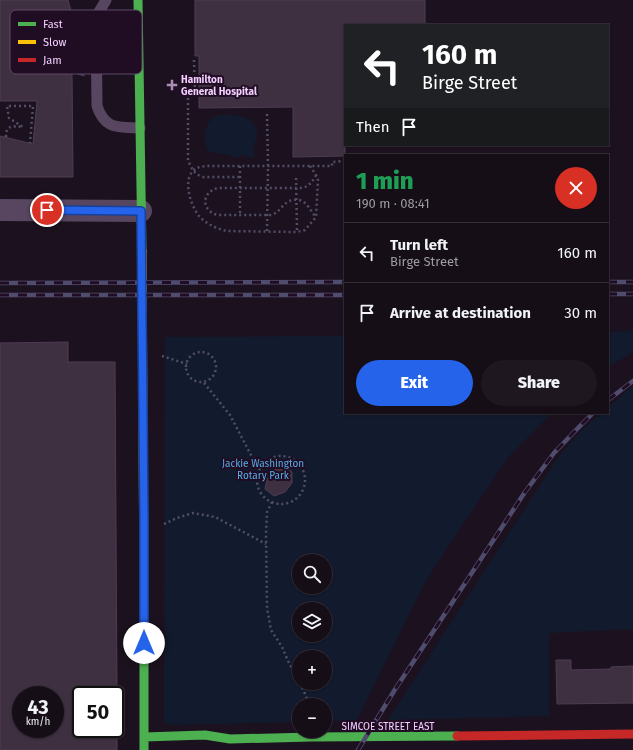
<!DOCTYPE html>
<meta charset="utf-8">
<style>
:root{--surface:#150e17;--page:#1e1720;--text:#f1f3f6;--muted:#9d9ca1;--line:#342e36;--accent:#2563eb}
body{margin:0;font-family:"Fira Sans",sans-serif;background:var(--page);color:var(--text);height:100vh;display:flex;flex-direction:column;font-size:15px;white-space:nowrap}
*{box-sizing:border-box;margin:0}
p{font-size:13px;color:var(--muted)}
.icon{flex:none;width:22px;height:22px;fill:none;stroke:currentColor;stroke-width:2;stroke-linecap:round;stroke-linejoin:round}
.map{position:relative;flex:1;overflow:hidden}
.panel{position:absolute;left:344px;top:154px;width:265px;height:260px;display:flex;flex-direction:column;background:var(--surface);border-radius:0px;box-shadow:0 1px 3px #0004,0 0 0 1px var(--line)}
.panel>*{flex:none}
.banner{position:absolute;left:344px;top:24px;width:265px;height:122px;border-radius:0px;box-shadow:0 1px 3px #0004,0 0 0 1px var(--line);background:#202124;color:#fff;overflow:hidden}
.tools{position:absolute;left:292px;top:554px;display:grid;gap:8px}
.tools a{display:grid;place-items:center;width:40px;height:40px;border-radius:50%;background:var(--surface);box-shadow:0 1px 3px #0004,0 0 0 1px var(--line);font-size:20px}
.speed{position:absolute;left:12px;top:686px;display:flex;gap:8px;font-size:20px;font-weight:700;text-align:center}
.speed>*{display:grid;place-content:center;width:52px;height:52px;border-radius:50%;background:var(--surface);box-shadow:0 1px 3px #0004,0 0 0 1px var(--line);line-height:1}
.speed small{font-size:10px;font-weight:400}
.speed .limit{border:2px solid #111;border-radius:6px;background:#fff;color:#111}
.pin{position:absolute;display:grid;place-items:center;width:34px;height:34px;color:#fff;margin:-17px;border:2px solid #fff;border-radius:50%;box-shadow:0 1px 4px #0007}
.me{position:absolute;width:44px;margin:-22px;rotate:0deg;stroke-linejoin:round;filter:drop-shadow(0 0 3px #0008)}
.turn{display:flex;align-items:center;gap:14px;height:84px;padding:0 12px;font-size:18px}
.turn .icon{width:52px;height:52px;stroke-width:2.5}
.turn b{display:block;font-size:28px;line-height:34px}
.then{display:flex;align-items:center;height:38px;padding:0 12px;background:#0003;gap:8px;font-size:15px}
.round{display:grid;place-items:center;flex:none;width:42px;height:42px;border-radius:21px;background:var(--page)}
.summary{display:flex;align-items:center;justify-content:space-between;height:68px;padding:0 12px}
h1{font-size:24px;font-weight:800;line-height:30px;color:#1e9e55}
.action{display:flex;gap:8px;margin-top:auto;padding:8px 12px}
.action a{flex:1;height:46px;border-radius:24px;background:var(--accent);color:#fff;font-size:16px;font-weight:800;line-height:46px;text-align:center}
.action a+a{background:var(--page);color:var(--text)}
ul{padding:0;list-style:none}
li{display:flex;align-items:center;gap:12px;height:60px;padding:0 12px;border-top:1px solid var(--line)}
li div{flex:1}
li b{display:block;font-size:15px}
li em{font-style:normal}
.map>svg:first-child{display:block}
.green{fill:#111b2d;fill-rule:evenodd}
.building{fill:#3e3041;stroke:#4e3c53;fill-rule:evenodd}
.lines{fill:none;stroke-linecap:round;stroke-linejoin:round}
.path{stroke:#524e66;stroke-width:2.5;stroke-dasharray:2 3;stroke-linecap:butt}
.lane{stroke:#584660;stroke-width:11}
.street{stroke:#584660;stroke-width:22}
.fast{stroke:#4caf50;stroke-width:9}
.slow{stroke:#ffc107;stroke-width:9}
.jam{stroke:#c62828;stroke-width:9}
.rail-casing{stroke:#504c6e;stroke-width:4.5}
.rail{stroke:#200d24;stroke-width:3;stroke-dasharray:9;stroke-linecap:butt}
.route-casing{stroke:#184099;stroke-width:10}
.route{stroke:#2563eb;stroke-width:7}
.poi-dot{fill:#a88eb1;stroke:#200d24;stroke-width:1.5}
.labels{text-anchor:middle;stroke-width:4;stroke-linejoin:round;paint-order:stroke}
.poi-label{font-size:10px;font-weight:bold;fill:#f3d0ff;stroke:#200d24;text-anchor:start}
.park-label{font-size:10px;fill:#54afe7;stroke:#200d24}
.street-label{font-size:10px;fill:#f3d0ff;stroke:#200d24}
.key{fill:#200d24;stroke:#5f4866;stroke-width:1}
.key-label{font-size:11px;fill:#f3d0ff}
</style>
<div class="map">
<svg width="633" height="750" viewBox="0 0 633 750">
<rect width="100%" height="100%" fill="#1c121f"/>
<!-- green -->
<path class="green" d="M219,115C235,114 260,116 257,138C257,141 254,143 253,146L254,150V157L250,158L243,155L235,158L229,155L208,151C202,138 204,120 219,115Z
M633,331V352L608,367V332Z
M345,336V413H552L509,456L447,548L423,586L357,720L325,721V705H299V722L171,725L166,723L164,721L165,337ZM299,561H325V587H299ZM299,609H325V635H299ZM299,657H325V683H299Z
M633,387V629L549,633V716L388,720L559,456L585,427L602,413H608V408L629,389Z"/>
<!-- building -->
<path class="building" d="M0,0H68L83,53L84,76L72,72L73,177H0V136L33,144L37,101H0Z
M195,0H425V25H345V156L293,157V107L199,108V56H195Z
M68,342V362H115L117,695H81V729H117V750H0V343ZM21,695H55V729H21Z
M284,466L292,472V483L285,492L274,496L265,489L267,479L274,470Z
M556,660H571V670L611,669V667L633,666V703L557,704Z"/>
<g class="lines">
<!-- path -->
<path class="path" d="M194,60L195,95H188V160C191,168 195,175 203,177H240
M6,137C6,125 12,126 23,127L9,118L7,106H33L30,143
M240,166V215
M310,166L316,175L318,180L316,217L305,230L297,232L226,231C216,228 206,224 199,216C191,206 182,180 194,170C197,167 201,167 205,166H332V162L345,161
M316,175C313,181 310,185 303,188H218C201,192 201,211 218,215H271C282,212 284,198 298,200C301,200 304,202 306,204C310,208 312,213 316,217
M296,178L297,232
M267,231L268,166L267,113
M186 367a15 15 0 1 1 30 0a15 15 0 1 1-30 0Z
M162,356L187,364
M204,383L230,415L252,457L263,466
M257 480a24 24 0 1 1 48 0a24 24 0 1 1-48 0Z
M272,502L267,512L266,534L267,608L271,630L282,647L288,661L299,682
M164,524L177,518L193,513L215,517L266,544
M300,683L306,696L309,705"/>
<!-- lane -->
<path class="lane" d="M106,0L99,12L96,23L97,106C105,130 118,127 140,128"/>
<!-- street -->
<path class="street" d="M0,210L141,211"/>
<!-- fast -->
<path class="fast" d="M138,0L142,251
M144,597V750
M144,737L205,735L230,739L312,737L457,736"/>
<!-- slow -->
<path class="slow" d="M142,251L144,597"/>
<!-- jam -->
<path class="jam" d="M457,736L633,734"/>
<!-- rail casing -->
<g class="rail-casing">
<path id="rail" d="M608,282H633
M0,283L345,282
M608,294H633
M0,295H345
M608,400L633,381
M358,750L394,691L525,492L554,453L576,430L593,413"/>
</g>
<!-- rail -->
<use href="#rail" class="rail"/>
</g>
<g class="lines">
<!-- route casing -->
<g class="route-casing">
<path id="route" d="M47,210L141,211L144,518V643"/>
</g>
<!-- route -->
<use href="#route" class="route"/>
</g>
<!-- markers -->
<path class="poi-dot" d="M170 79h4v4h4v4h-4v4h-4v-4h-4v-4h4z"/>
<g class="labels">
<!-- poi labels -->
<g class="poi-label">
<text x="181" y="83">Hamilton<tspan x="181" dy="12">General Hospital</tspan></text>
</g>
<!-- park labels -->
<g class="park-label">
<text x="263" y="467">Jackie Washington<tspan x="263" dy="12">Rotary Park</tspan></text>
</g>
<!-- street labels -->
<g class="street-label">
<text x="388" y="730">SIMCOE STREET EAST</text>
</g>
</g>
<!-- legend -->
<rect x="10" y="10" width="132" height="64" rx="6" class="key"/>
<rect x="18" y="22" width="18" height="4" fill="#4caf50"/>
<rect x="18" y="40" width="18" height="4" fill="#ffc107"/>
<rect x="18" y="58" width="18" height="4" fill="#c62828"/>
<g class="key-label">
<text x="43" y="28">Fast</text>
<text x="43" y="46">Slow</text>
<text x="43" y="64">Jam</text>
</g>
</svg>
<div class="tools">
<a><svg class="icon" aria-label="search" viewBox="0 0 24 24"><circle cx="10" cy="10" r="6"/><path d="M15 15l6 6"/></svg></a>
<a><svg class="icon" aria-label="layers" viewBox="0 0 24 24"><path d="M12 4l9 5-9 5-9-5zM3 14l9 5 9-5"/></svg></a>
<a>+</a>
<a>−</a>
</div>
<div class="speed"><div>43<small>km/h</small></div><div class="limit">50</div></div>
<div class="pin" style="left:47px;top:210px;background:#d93025"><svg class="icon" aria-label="arrive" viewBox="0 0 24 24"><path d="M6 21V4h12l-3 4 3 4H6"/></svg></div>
<svg class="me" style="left:144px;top:643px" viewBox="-20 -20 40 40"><circle r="19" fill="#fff"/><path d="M0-13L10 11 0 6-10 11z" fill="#2563eb"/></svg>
<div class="banner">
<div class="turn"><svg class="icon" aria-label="left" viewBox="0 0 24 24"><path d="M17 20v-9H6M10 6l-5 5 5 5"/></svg><div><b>160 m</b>Birge Street</div></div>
<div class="then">Then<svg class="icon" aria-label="arrive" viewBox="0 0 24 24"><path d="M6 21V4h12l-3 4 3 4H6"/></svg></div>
</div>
<section class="panel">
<div class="summary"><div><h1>1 min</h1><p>190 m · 08:41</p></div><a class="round" style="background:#d93025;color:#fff"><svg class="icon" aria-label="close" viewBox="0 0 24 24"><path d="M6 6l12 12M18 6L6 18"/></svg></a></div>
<ul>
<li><svg class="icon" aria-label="left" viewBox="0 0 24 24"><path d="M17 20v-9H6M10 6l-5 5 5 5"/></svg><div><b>Turn left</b><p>Birge Street</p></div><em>160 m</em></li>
<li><svg class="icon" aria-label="arrive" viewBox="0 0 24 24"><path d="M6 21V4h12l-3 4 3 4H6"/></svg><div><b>Arrive at destination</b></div><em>30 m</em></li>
</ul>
<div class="action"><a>Exit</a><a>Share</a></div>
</section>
</div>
